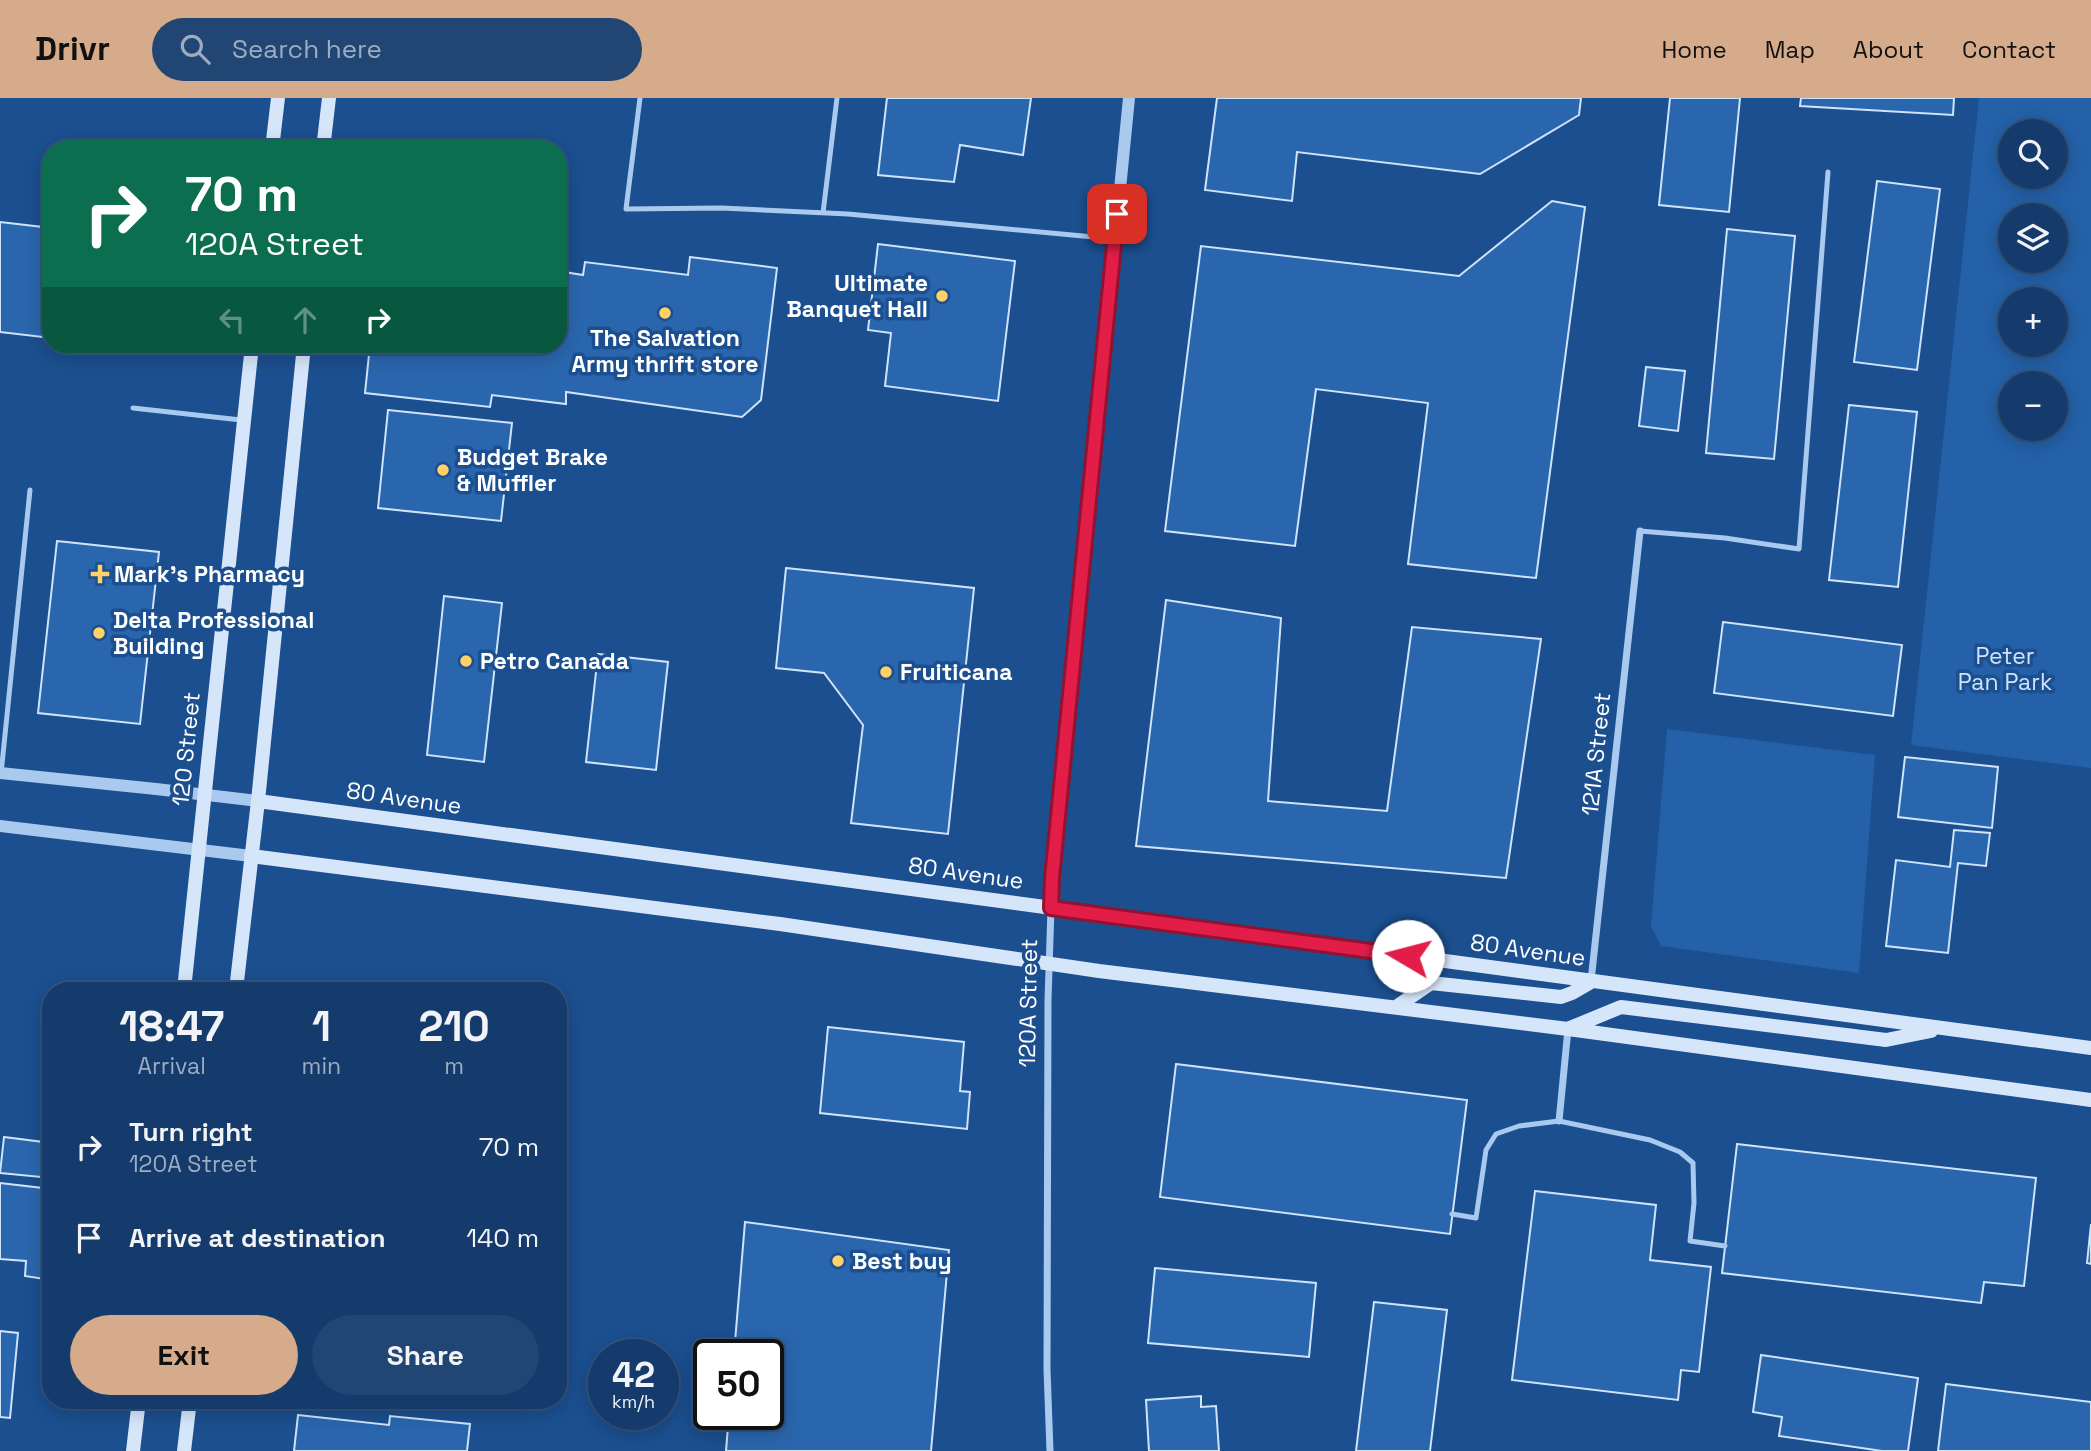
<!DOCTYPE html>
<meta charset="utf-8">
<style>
:root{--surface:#143b6b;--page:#214673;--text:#f1f3f6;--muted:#9dadc1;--line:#33557e;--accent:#d6ab8b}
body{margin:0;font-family:"Space Grotesk",sans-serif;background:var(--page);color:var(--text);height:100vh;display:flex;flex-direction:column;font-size:26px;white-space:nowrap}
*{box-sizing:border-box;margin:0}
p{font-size:23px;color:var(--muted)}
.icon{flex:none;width:38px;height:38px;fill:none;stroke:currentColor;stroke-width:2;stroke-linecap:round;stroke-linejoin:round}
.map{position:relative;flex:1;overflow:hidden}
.details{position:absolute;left:42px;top:884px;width:525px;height:427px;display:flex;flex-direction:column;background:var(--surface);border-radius:28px;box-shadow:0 4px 18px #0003,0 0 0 2px var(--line)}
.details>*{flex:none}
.banner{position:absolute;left:42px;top:42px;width:525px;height:214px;border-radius:28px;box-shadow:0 4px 18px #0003,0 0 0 2px var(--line);background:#0b6e4f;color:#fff;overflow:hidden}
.controls{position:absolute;left:1998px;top:21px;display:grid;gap:14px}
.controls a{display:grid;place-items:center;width:70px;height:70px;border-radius:50%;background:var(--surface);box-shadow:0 4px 18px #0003,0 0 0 2px var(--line);font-size:35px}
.speed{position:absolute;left:588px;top:1241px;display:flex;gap:14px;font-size:35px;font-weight:700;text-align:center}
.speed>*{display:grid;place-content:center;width:91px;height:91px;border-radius:50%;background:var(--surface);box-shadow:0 4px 18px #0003,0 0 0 2px var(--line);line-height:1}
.speed small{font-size:18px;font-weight:400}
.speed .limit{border:4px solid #111;border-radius:10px;background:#fff;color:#111}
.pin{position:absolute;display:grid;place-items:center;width:60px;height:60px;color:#fff;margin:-30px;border-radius:14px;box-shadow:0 4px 10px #0006}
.me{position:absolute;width:77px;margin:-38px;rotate:278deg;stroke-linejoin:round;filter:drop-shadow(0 0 5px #0008)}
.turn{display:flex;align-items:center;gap:24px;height:147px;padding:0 28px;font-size:32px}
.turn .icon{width:91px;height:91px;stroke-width:2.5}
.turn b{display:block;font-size:49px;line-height:60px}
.lanes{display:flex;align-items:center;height:66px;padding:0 28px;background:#0003;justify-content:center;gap:35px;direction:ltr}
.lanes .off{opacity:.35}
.eta{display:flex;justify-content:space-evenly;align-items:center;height:119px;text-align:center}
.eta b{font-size:42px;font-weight:600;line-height:49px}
.action{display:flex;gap:14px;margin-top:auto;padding:14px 28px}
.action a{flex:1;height:80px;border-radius:42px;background:var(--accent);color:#111;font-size:28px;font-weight:600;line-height:80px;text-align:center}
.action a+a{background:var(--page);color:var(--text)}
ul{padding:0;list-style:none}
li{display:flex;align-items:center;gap:21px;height:91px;padding:0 28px}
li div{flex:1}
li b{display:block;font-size:26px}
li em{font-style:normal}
header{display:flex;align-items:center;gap:42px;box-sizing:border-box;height:98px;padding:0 35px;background:var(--accent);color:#111}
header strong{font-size:33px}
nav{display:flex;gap:38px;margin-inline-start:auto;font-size:24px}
.search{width:490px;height:63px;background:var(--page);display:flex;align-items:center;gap:18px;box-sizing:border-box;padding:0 24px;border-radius:38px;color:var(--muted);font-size:26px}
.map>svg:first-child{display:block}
.green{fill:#2461a8;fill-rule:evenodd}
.building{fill:#2a66ad;stroke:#cfe3fa;stroke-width:2}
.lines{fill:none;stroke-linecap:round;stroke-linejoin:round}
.service{stroke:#a9c9ee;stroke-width:5}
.minor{stroke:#a9c9ee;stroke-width:7}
.tertiary{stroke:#a9c9ee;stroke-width:12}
.secondary{stroke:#d6e6fa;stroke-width:14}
.route-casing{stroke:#92132f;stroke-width:18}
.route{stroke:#e11d48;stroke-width:12}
.poi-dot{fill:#ffd166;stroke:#1b4f8f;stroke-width:2.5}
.labels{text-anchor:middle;stroke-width:7;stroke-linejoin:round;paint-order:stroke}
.poi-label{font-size:23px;font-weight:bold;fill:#fff;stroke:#1b4f8f;text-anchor:start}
.park-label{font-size:23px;fill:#cfe3fa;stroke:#1b4f8f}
.street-label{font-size:23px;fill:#fff;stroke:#1b4f8f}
</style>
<header>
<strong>Drivr</strong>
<div class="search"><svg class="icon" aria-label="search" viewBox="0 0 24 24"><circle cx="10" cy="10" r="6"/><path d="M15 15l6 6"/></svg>Search here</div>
<nav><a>Home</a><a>Map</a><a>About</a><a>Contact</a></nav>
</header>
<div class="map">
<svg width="2091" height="1353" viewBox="0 0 2091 1353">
<rect width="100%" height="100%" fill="#1b4f8f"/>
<!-- green -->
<path class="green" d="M1979,0H2091V670L1911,647ZM2011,33H2056V79H2011ZM2011,117H2056V163H2011ZM2011,201H2056V247H2011ZM2011,285H2056V331H2011Z
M1667,631L1875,657L1859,875L1661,848L1651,828Z"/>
<!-- building -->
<path class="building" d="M887,0H1031L1023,57L960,47L954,84L878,77Z
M1217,0H1581L1579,17L1480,76L1297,54L1292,103L1205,92Z
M1670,0H1740L1729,114L1659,107Z
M1801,0H1954L1953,17L1800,8Z
M1877,83L1940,91L1917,272L1854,264Z
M1552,103L1585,109L1536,480L1408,466L1428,305L1316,291L1295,448L1165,433L1201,148L1459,178Z
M0,124L51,130V240L0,234Z
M1727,131L1795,138L1774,361L1706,355Z
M878,146L1015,163L998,303L885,288L891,235L868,232Z
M690,159L777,170L761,302L742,319L566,294V306L492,297L490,309L365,295L370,247H558V173L583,177L585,164L688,177Z
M114,247H158V252Z
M1646,269L1685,273L1678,333L1639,328Z
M1849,307L1917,314L1898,489L1829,482Z
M388,312L512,325L501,423L378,410Z
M57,443L159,454L140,626L38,615Z
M786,470L974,490L948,736L851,725L863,627L824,575L776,570Z
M444,498L502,505L484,664L427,657Z
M1166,502L1281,520L1268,703L1387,713L1412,529L1541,541L1506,780L1136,748Z
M1723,524L1902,547L1893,618L1714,595Z
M598,556L668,564L656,672L586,664Z
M1905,659L1998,669L1992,730L1898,719Z
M1954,732L1990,735L1986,768L1958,765L1948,855L1886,848L1896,762L1950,769Z
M828,929L964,944L960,993L970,994L967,1031L820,1015Z
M1176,966L1467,1002L1450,1136L1160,1099Z
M4,1039L51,1045V1080L0,1075Z
M1737,1046L2036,1080L2024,1188L1984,1184L1981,1205L1722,1175Z
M0,1085L51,1091V1182L25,1178L26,1163L0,1161Z
M1535,1093L1656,1107L1650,1162L1711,1169L1699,1274L1681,1272L1678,1302L1512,1282Z
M745,1124L949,1152L931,1353H726L729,1316H768V1256H734Z
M2091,1126V1166L2087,1165Z
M1155,1170L1316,1185L1309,1259L1148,1245Z
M1374,1204L1447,1212L1430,1353H1356Z
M0,1233L18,1235L10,1320L0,1319Z
M1761,1257L1918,1280L1908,1353H1882L1779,1338L1782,1319L1753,1314Z
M1946,1286L2091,1304V1353H1938Z
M1201,1298V1309L1216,1308L1219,1353H1149L1146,1302Z
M298,1317L389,1327L390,1318L470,1326L467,1353H294Z"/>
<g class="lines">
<!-- service -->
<path class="service" d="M640,0L626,111L722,110L848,116L1115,141
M823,115L837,0
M133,310L241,322
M1640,433L1725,440L1799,451L1828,74
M1,676L30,392
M1452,1116L1476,1120L1486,1052L1496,1036L1519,1028L1559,1023L1650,1042L1680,1054L1693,1065L1694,1105L1690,1143L1725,1148"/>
<!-- minor -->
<path class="minor" d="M1591,883L1640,433
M1559,1023L1568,931
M1050,1353L1047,1271L1048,902L1051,810"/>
<!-- tertiary -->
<path class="tertiary" d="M0,675L156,691L258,703
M0,728L251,758
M1051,810L1052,780L1129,0"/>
<!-- secondary -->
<path class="secondary" d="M272,51L278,0
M323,51L329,0
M258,703L2091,950
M251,758L780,826L1099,873L1568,931L2091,1002
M184,892L252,247
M236,892L258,703L304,247
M1396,909L1431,885L1561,899L1572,895L1591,884
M1570,930L1621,909L1886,942L1931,933
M133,1353L139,1302
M184,1353L190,1302"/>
</g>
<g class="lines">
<!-- route casing -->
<g class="route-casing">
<path id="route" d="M1117,116L1052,780L1051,810L1408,858"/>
</g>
<!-- route -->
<use href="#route" class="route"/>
</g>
<!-- markers -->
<g class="poi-dot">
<circle cx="942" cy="198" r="7"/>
<circle cx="665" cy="215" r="7"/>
<circle cx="443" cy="372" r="7"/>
<path d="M96.5 465.5h7v7h7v7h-7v7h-7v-7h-7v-7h7z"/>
<circle cx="99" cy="535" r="7"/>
<circle cx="466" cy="563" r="7"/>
<circle cx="886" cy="574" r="7"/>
<circle cx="838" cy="1163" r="7"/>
</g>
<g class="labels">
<!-- poi labels -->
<g class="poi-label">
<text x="928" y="193" text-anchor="end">Ultimate<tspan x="928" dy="26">Banquet Hall</tspan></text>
<text x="665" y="248" text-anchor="middle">The Salvation<tspan x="665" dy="26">Army thrift store</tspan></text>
<text x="457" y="367">Budget Brake<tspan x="457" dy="26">&amp; Muffler</tspan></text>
<text x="114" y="484">Mark's Pharmacy</text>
<text x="113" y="530">Delta Professional<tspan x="113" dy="26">Building</tspan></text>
<text x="480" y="571">Petro Canada</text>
<text x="900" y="582">Fruiticana</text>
<text x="852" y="1171">Best buy</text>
</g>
<!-- park labels -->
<g class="park-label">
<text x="2005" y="566">Peter<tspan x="2005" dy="26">Pan Park</tspan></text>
</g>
<!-- street labels -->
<g class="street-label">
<text transform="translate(186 651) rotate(-84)" y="8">120 Street</text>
<text transform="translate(1596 656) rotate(-84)" y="8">121A Street</text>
<text transform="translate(404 700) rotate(8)" y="8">80 Avenue</text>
<text transform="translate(966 775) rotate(8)" y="8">80 Avenue</text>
<text transform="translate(1528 852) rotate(8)" y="8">80 Avenue</text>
<text transform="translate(1028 905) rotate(-89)" y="8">120A Street</text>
</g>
</g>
</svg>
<div class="controls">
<a><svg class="icon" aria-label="search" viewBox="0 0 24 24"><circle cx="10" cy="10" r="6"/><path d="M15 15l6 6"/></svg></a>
<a><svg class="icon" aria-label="layers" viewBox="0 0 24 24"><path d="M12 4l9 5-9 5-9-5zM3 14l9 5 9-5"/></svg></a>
<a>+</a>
<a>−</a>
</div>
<div class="speed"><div>42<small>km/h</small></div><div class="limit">50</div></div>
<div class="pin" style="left:1117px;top:116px;background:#d93025"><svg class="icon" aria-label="arrive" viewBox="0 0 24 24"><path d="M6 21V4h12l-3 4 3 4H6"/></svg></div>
<svg class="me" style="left:1408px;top:858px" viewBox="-20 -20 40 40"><circle r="19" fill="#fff"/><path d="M0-13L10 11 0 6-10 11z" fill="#e11d48"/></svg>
<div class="banner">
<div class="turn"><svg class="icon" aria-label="right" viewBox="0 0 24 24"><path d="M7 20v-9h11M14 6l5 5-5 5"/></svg><div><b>70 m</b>120A Street</div></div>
<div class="lanes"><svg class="icon off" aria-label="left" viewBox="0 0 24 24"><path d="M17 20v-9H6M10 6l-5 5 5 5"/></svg><svg class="icon off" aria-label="ahead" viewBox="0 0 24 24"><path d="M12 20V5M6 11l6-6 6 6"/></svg><svg class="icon" aria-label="right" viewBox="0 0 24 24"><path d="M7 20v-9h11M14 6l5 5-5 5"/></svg></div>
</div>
<section class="details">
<div class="eta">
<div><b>18:47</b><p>Arrival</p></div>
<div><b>1</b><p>min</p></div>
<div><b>210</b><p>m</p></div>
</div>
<ul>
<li><svg class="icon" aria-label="right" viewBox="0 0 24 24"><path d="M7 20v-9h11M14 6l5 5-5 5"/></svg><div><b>Turn right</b><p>120A Street</p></div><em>70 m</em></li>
<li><svg class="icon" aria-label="arrive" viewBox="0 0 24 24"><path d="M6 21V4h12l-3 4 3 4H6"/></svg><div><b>Arrive at destination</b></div><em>140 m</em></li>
</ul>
<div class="action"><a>Exit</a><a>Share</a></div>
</section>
</div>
